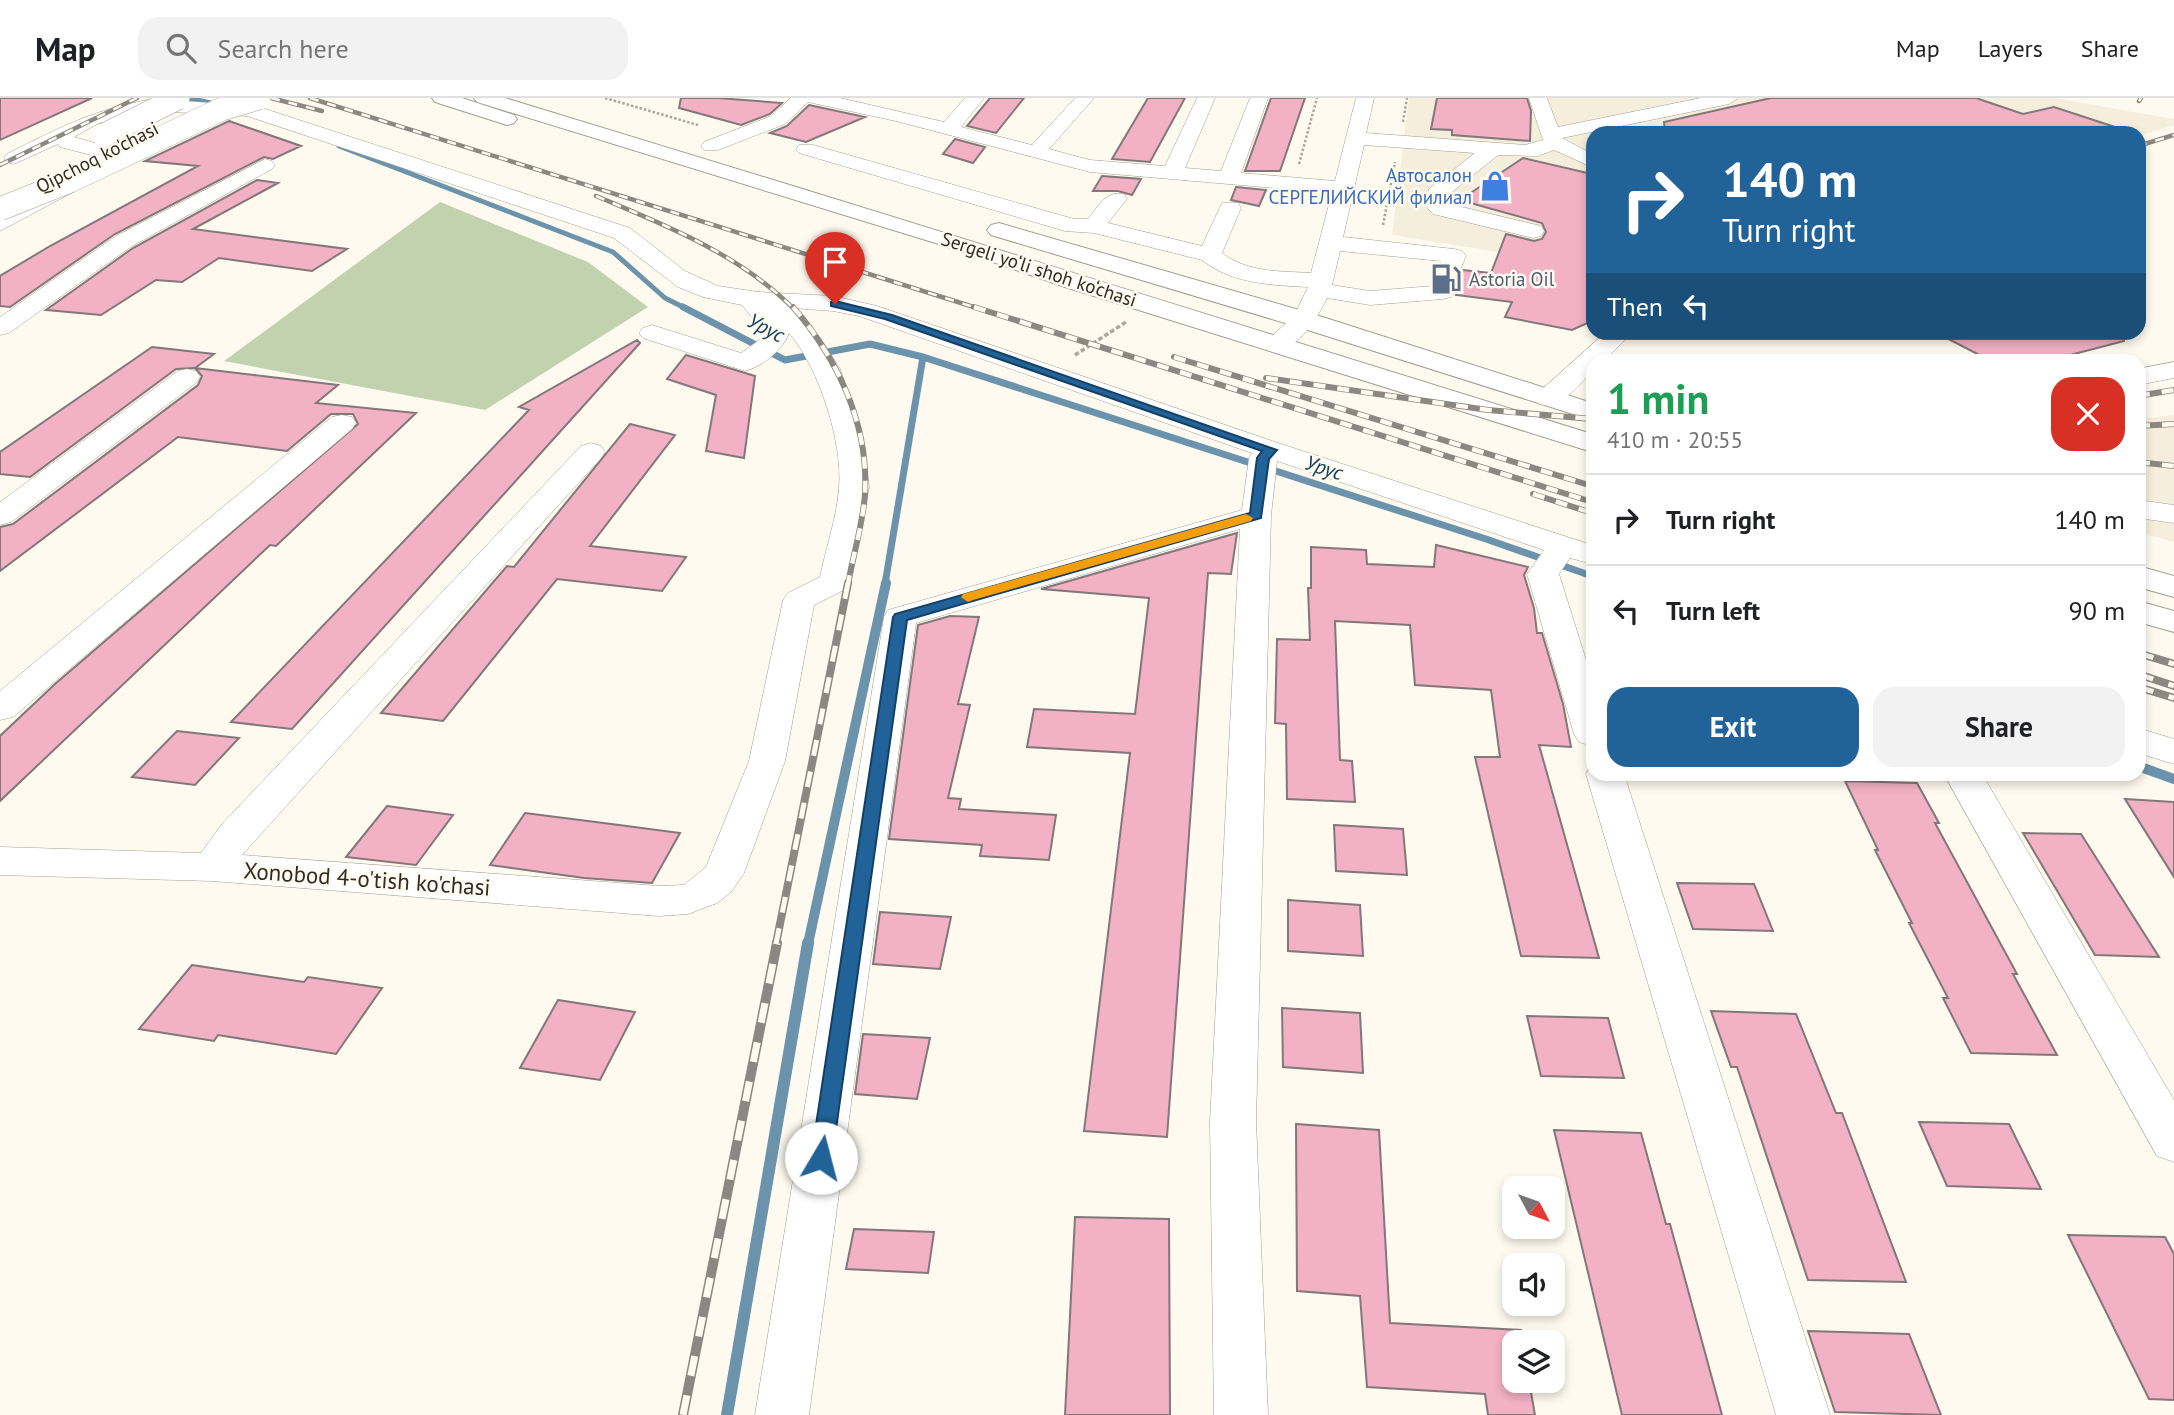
<!DOCTYPE html>
<meta charset="utf-8">
<style>
:root{--surface:#fff;--page:#f2f2f2;--text:#202124;--muted:#757577;--line:#e0e0e0;--accent:#216399}
body{margin:0;font-family:"PT Sans",sans-serif;background:var(--page);color:var(--text);height:100vh;display:flex;flex-direction:column;font-size:26px;white-space:nowrap}
*{box-sizing:border-box;margin:0}
p{font-size:23px;color:var(--muted)}
.icon{flex:none;width:38px;height:38px;fill:none;stroke:currentColor;stroke-width:2;stroke-linecap:round;stroke-linejoin:round}
.map{position:relative;flex:1;overflow:hidden}
.side{position:absolute;left:1586px;top:256px;width:560px;height:427px;display:flex;flex-direction:column;background:var(--surface);border-radius:21px;box-shadow:0 4px 10px #0003}
.side>*{flex:none}
.guide{position:absolute;left:1586px;top:28px;width:560px;height:214px;border-radius:21px;box-shadow:0 4px 10px #0003;background:#216399;color:#fff;overflow:hidden}
.needle{width:46px;rotate:131deg}
.fabs{position:absolute;left:1502px;top:1078px;display:grid;gap:14px}
.fabs a{display:grid;place-items:center;width:63px;height:63px;border-radius:14px;background:var(--surface);box-shadow:0 4px 10px #0003;font-size:35px}
.pin{position:absolute;display:grid;place-items:center;width:60px;height:60px;color:#fff;margin:-72px -30px;border-radius:50% 50% 50% 0;rotate:-45deg;box-shadow:0 0 7px #0007}
.pin .icon{rotate:45deg}
.me{position:absolute;width:77px;margin:-38px;rotate:8deg;stroke-linejoin:round;filter:drop-shadow(0 0 5px #0008)}
.turn{display:flex;align-items:center;gap:24px;height:147px;padding:0 21px;font-size:32px}
.turn .icon{width:91px;height:91px;stroke-width:2.5}
.turn b{display:block;font-size:49px;line-height:60px}
.then{display:flex;align-items:center;height:66px;padding:0 21px;background:#0003;gap:14px;font-size:26px}
.round{display:grid;place-items:center;flex:none;width:74px;height:74px;border-radius:21px;background:var(--page)}
.overview{display:flex;align-items:center;justify-content:space-between;height:119px;padding:0 21px}
h1{font-size:42px;font-weight:800;line-height:52px;color:#1e9e55}
.cta{display:flex;gap:14px;margin-top:auto;padding:14px 21px}
.cta a{flex:1;height:80px;border-radius:21px;background:var(--accent);color:#fff;font-size:28px;font-weight:800;line-height:80px;text-align:center}
.cta a+a{background:var(--page);color:var(--text)}
ul{padding:0;list-style:none}
li{display:flex;align-items:center;gap:21px;height:91px;padding:0 21px;border-top:2px solid var(--line)}
li div{flex:1}
li b{display:block;font-size:26px}
li em{font-style:normal}
header{display:flex;align-items:center;gap:42px;box-sizing:border-box;height:98px;padding:0 35px;background:var(--surface);border-bottom:2px solid var(--line)}
header strong{font-size:33px}
nav{display:flex;gap:38px;margin-inline-start:auto;font-size:24px}
.search{width:490px;height:63px;background:var(--page);display:flex;align-items:center;gap:18px;box-sizing:border-box;padding:0 24px;border-radius:21px;color:var(--muted);font-size:26px}
.map>svg:first-child{display:block}
.built{fill:#f5eedc}
.green{fill:#c2d2af}
.lines{fill:none;stroke-linecap:round;stroke-linejoin:round}
.stream-far3{stroke:#6b93ac;stroke-width:5}
.stream-far2{stroke:#6b93ac;stroke-width:7}
.stream-far1{stroke:#6b93ac;stroke-width:10}
.stream{stroke:#6b93ac;stroke-width:12}
.building{fill:#f3b1c5;stroke:#82777a;stroke-width:2}
.minor-casing{stroke:#a29e93;stroke-width:1}
.major-casing{stroke:#a29e93;stroke-width:2}
.path-far1{stroke:#aaa79f;stroke-width:2.5;stroke-dasharray:2.5 2;stroke-linecap:butt}
.path{stroke:#aaa79f;stroke-width:3.5;stroke-dasharray:4.5 2.5;stroke-linecap:butt}
.minor{fill:#fff;fill-rule:evenodd}
.major{fill:#fff;fill-rule:evenodd}
.rail-far3-casing{stroke:#8b8881;stroke-width:4.5}
.rail-far2-casing{stroke:#8b8881;stroke-width:6}
.rail-far1-casing{stroke:#8b8881;stroke-width:8}
.rail-casing{stroke:#8b8881;stroke-width:10}
.rail-far3{stroke:#fefaef;stroke-width:2.5;stroke-dasharray:9;stroke-linecap:butt}
.rail-far2{stroke:#fefaef;stroke-width:4.5;stroke-dasharray:12;stroke-linecap:butt}
.rail-far1{stroke:#fefaef;stroke-width:5;stroke-dasharray:16;stroke-linecap:butt}
.rail{stroke:#fefaef;stroke-width:7;stroke-dasharray:20;stroke-linecap:butt}
.major-bridge-casing{stroke:#a29e93;stroke-width:24;stroke-linecap:butt}
.major-bridge{stroke:#fff;stroke-width:23}
.route{fill:#216399;stroke:#154063;stroke-width:2}
.slow{fill:#f59e0b}
.labels{text-anchor:middle;stroke-width:5;stroke-linejoin:round;paint-order:stroke}
.far-street-label{font-size:19px;fill:#2d2c27;stroke:#fefaef}
.far-shop-label{font-size:19px;fill:#366cbe;stroke:#fefaef;text-anchor:end}
.far-service-label{font-size:19px;fill:#4e5e75;stroke:#fefaef;text-anchor:start}
.far-water-label{font-size:21px;font-style:italic;fill:#13415b;stroke:#fefaef}
.street-label{font-size:23px;fill:#2d2c27;stroke:#fefaef}
</style>
<header>
<strong>Map</strong>
<div class="search"><svg class="icon" aria-label="search" viewBox="0 0 24 24"><circle cx="10" cy="10" r="6"/><path d="M15 15l6 6"/></svg>Search here</div>
<nav><a>Map</a><a>Layers</a><a>Share</a></nav>
</header>
<div class="map">
<svg width="2174" height="1317" viewBox="0 0 2174 1317">
<rect width="100%" height="100%" fill="#fefaef"/>
<!-- built -->
<path class="built" d="M1409,0H2054L2174,21V27L2139,38L2138,35H1592V169L1392,137Z
M2174,317V444L2139,434L2138,321Z"/>
<!-- green -->
<path class="green" d="M440,104L588,164L648,209L485,312L224,263Z"/>
<g class="lines">
<!-- stream-far3 -->
<path class="stream-far3" d="M189,0L219,7
M339,48L613,154L665,200L687,211"/>
<!-- stream-far2 -->
<path class="stream-far2" d="M683,209L785,262L870,246L923,259L1486,441L1592,478
M885,486L923,259"/>
<!-- stream-far1 -->
<path class="stream-far1" d="M2138,668L2174,681
M808,846L886,485"/>
<!-- stream -->
<path class="stream" d="M727,1317L808,845"/>
</g>
<!-- building -->
<path class="building" d="M0,0H92L0,42Z
M681,0H718L782,5L770,16L741,27L679,10Z
M990,0H1024L996,35L967,28Z
M1148,0H1185L1150,64L1112,61Z
M1305,0L1280,73H1245L1271,0Z
M1437,0H1527L1531,13L1530,43L1452,37V32L1431,31Z
M1771,0H1976L2023,16L2054,9L2118,30L2117,35H1665L1664,24Z
M809,7L865,19L806,44L770,35L787,28Z
M229,23L301,48L273,61L264,59L115,136L10,209L0,208V178L50,148L198,68L145,63Z
M955,41L985,49L973,65L943,56Z
M1523,60L1592,76V223L1572,232L1505,219L1512,204L1456,197L1463,172L1491,175L1506,136L1534,143L1542,141L1546,134L1542,125L1460,102Z
M1102,78L1141,81L1132,97L1118,93H1093Z
M257,82L278,85L193,131L347,151L312,173L219,160L182,184L156,182L101,217L46,212L133,150Z
M1236,89L1266,92L1259,108L1231,102Z
M1935,234H2123L2124,243L2051,262H1989Z
M637,242L640,245L292,631L231,624L529,312L519,309Z
M152,249L214,256L195,270L176,271L30,379L0,376V354Z
M686,257L755,278L744,360L706,353L716,297L667,281Z
M195,270L338,287L316,305L416,315L276,448L270,447L0,703V638L55,586L358,326L353,316H331L287,353L178,339L0,473V429L13,426L198,287L202,278Z
M630,326L675,337L590,448L686,459L662,493L557,481L443,623L381,615L507,468L514,469Z
M1237,435L1231,476L1208,475L1167,1039L1084,1033L1130,655L1027,649L1034,611L1135,616L1149,500L1041,491Z
M1436,447L1528,469L1524,477L1534,510L1537,535H1542L1563,606L1571,649L1539,647L1599,860L1521,858L1475,659H1500L1491,592L1415,587L1410,527L1335,523L1340,662L1352,663L1355,704L1287,701L1286,626L1275,625L1277,541L1310,542L1308,490H1311V449L1366,452L1367,466L1434,469Z
M950,518L979,519L958,606L970,607L948,700L961,701L959,711L1056,717L1049,762L980,758L982,747L889,741L918,527Z
M177,633L239,640L195,687L132,679Z
M1845,683L1917,685L1939,725H1935L2017,876H2013L2057,957L1971,955L1943,900H1948L1909,825H1912L1875,752H1878Z
M2125,701L2174,704V779Z
M387,708L453,717L416,767L346,759Z
M525,715L619,727L680,735L652,785L584,780L490,767Z
M1334,727L1403,731L1407,777L1336,773Z
M2023,735L2081,736L2159,859L2095,857Z
M1677,785L1754,786L1773,833L1693,831Z
M1288,802L1360,807L1363,858L1288,853Z
M880,814L951,819L940,871L873,866Z
M192,867L304,884L308,879L382,890L336,956L218,937L214,943L139,931Z
M558,902L635,914L600,982L520,970Z
M1282,910L1360,915L1363,975L1283,969Z
M1711,913L1796,916L1836,1015H1842L1906,1184L1808,1182L1737,969H1731Z
M1527,918L1608,920L1624,980L1541,978Z
M863,936L930,940L917,1001L855,996Z
M1919,1024L2009,1026L2041,1091L1947,1088Z
M1296,1026L1379,1032L1390,1225L1521,1232L1523,1244H1514V1283H1529L1535,1317H1488L1485,1296L1367,1289L1360,1198L1297,1193Z
M1554,1032L1641,1035L1666,1126H1670L1722,1317H1622Z
M1075,1119L1169,1121L1170,1317H1065Z
M854,1131L934,1134L928,1175L846,1171Z
M2068,1137L2165,1139L2174,1156V1302L2149,1301Z
M1808,1233L1909,1236L1941,1317L1835,1314Z"/>
<g class="lines">
<!-- minor casing -->
<g class="minor-casing">
<path id="minor" d="M791,0H840L944,24L965,0H984L961,29L1032,47L1075,0H1094L1049,51L1090,62L1165,68L1197,0H1215L1185,70L1221,73L1250,0H1268L1241,75L1335,83L1356,0H1374L1366,35L1525,47L1543,42L1529,0H1547L1558,29L1701,0H1738L1729,6L1562,40L1592,56V69L1554,52L1538,58L1498,57L1447,98L1449,106L1541,128L1544,133L1541,138L1533,140L1433,116L1425,107L1429,91L1475,55L1364,47L1343,139L1454,151L1462,153L1466,158L1457,179H1441L1437,174L1441,163L1340,153L1332,187L1370,193L1434,188L1444,183L1452,185L1455,194L1451,199L1443,201L1370,207L1327,200C1316,222 1295,258 1267,251L1263,246L1294,218L1308,189C1271,187 1232,186 1202,162L1094,135L1065,133L799,55L796,51L799,47H813L1074,121H1088C1098,109 1106,92 1124,96L1127,101L1108,125L1202,148L1222,105H1238L1241,110L1222,155C1248,175 1281,173 1311,175L1332,95L1090,74L896,23L808,4L785,26L718,52H704L701,48L704,44L771,18Z
M153,1L256,8L630,130L685,173L718,188L758,194L833,198L877,208L1281,346L1592,447V466L1570,460L1559,476L1592,581V648L1579,644L1574,636L1527,476L1544,452L1277,363L1271,417L1256,1024L1268,1317H1214L1210,1024L1240,431L916,525L809,1317H755L884,519L888,512L1242,412L1249,360L1252,355L859,218L833,213L793,210L820,240L840,271L862,336L869,389L851,484L846,491L814,507L785,663L744,775L731,794L717,805L688,816L659,818L212,783L0,777V749L201,755L222,726L581,348L591,345L601,348L605,354L601,360L242,757L659,788L684,787L706,769L749,663L783,502L788,495L820,479C826,450 837,419 839,390C843,344 819,270 789,235C783,252 763,268 745,273L643,240L639,235L643,230L652,227L741,255L762,240L764,234L742,207L703,199L678,189L614,140L247,18L153,13L99,25L74,39L116,51L124,59L118,70L0,133V117L103,60L60,49L58,46L14,66L7,64L4,60L7,56C59,30 94,11 153,1Z
M265,61L272,63L275,67L272,71L132,148L9,235L0,237V219L116,138Z
M1606,234H1633L1605,262H1592V274C1577,288 1562,311 1539,306L1536,300L1539,294Z
M2174,264V280L2138,287V271Z
M187,271L196,273L200,279L196,285L11,424L0,427V404L178,273Z
M342,317L352,319L356,325L352,331L13,619L0,622V593L332,319Z
M2138,402L2174,407V425L2138,420Z
M2138,630L2174,641V666L2138,655Z
M1592,667V676H1624L1830,1317H1776L1586,676Z
M1944,676H1982L2174,1002V1064L2157,1058Z"/>
</g>
<!-- major casing -->
<g class="major-casing">
<path id="major" d="M432,0H462L514,17L517,21L514,25L507,27L435,4Z
M474,0H505C868,110 1230,224 1592,336V354L1065,189L955,151L477,4Z
M999,125L1313,216L1592,305V322L1295,228L991,137L987,132L991,127Z
M2138,468L2174,478V499L2138,489Z
M2138,503L2174,513V534L2138,524Z"/>
</g>
<!-- path-far1 -->
<path class="path-far1" d="M605,0L698,27
M1403,24L1407,0
M1299,66L1317,0
M1383,127L1395,64"/>
<!-- path -->
<path class="path" d="M1075,257L1126,224"/>
<!-- minor -->
<use href="#minor" class="minor"/>
<!-- major -->
<use href="#major" class="major"/>
<!-- rail-far3 casing -->
<g class="rail-far3-casing">
<path id="rail-far3" d="M271,0L322,13
M310,0L980,211
M2139,3L2141,0
M2138,48L2174,37
M0,67L137,0
M596,98C667,128 739,156 794,211"/>
</g>
<!-- rail-far2 casing -->
<g class="rail-far2-casing">
<path id="rail-far2" d="M793,209C838,261 869,327 865,396C863,426 853,457 848,486
M974,209L1592,404
M1174,259L1592,388
M1266,280L1488,312L1592,321
M2138,298L2174,292
M2138,328L2174,326
M2138,364L2174,368
M1533,396L1592,415"/>
</g>
<!-- rail-far1 casing -->
<g class="rail-far1-casing">
<path id="rail-far1" d="M2138,555L2174,566
M2138,576L2174,588
M2138,589L2174,600
M776,846L848,485"/>
</g>
<!-- rail casing -->
<g class="rail-casing">
<path id="rail" d="M683,1317L777,845"/>
</g>
<!-- rail-far3 -->
<use href="#rail-far3" class="rail-far3"/>
<!-- rail-far2 -->
<use href="#rail-far2" class="rail-far2"/>
<!-- rail-far1 -->
<use href="#rail-far1" class="rail-far1"/>
<!-- rail -->
<use href="#rail" class="rail"/>
<!-- major-bridge casing -->
<g class="major-bridge-casing">
<path id="major-bridge" d="M104,37L178,0
M0,111L70,83L222,11L259,0"/>
</g>
<!-- major-bridge -->
<use href="#major-bridge" class="major-bridge"/>
</g>
<!-- route -->
<path class="route" d="M835,203L892,217L1277,352L1269,361L1261,420L907,522L832,1060L829,1066L821,1068L814,1066L811,1060L893,519L895,516L1250,415L1257,360L1262,353L885,221L831,208V204Z"/>
<!-- slow -->
<path class="slow" d="M1246,416L1253,420L1251,423L973,502L968,504L961,499L963,496Z"/>
<!-- icons -->
<defs>
<g id="shop-bare" transform="scale(2.415)"><path d="M-5-2.5h2.3a2.7 3.5 0 0 1 5.4 0H5L5.5 6h-11ZM-1.5-2.5h3a1.5 2.3 0 0 0-3 0Z" fill="#3f7fe0" stroke="#fefaef" stroke-width="2.5" paint-order="stroke"/></g>
<g id="fuel-bare" transform="scale(2.415)"><path d="M-5.5-6h7V0h2V4h1.3V-2.5L3-4.5l.8-.8L6-3V5H2.5V1h-1V6h-7ZM-4.2-4.7v3.2H.2V-4.7Z" fill="#5c6f8a" stroke="#fefaef" stroke-width="2.5" paint-order="stroke"/></g>
</defs>
<g fill-rule="evenodd">
<use href="#shop-bare" x="1495" y="88"/>
<use href="#fuel-bare" x="1446" y="181"/>
</g>
<g class="labels">
<!-- far-street labels -->
<g class="far-street-label">
<text transform="translate(97 59) rotate(-27)" y="7">Qipchoq ko'chasi</text>
<text transform="translate(1039 171) rotate(18)" y="7">Sergeli yo‘li shoh ko‘chasi</text>
</g>
<!-- far-shop labels -->
<g class="far-shop-label">
<text x="1472" y="84">Автосалон<tspan x="1472" dy="22">СЕРГЕЛИЙСКИЙ филиал</tspan></text>
</g>
<!-- far-service labels -->
<g class="far-service-label">
<text x="1469" y="188">Astoria Oil</text>
</g>
<!-- far-water labels -->
<g class="far-water-label">
<text transform="translate(766 230) rotate(27)" y="7">Урус</text>
<text transform="translate(1324 370) rotate(18)" y="7">Урус</text>
</g>
<!-- street labels -->
<g class="street-label">
<text transform="translate(367 781) rotate(4)" y="8">Xonobod 4-o'tish ko'chasi</text>
</g>
</g>
</svg>
<div class="fabs">
<a><svg class="needle" viewBox="-14 -14 28 28"><path d="M0-13l5 13h-10z" fill="#e53935"/><path d="M0 13l5-13h-10z" fill="#757577"/></svg></a>
<a><svg class="icon" aria-label="sound" viewBox="0 0 24 24"><path d="M4 9h4l5-4v14l-5-4H4zM17 9q2 3 0 6"/></svg></a>
<a><svg class="icon" aria-label="layers" viewBox="0 0 24 24"><path d="M12 4l9 5-9 5-9-5zM3 14l9 5 9-5"/></svg></a>
</div>
<div class="pin" style="left:835px;top:206px;background:#d93025"><svg class="icon" aria-label="arrive" viewBox="0 0 24 24"><path d="M6 21V4h12l-3 4 3 4H6"/></svg></div>
<svg class="me" style="left:821px;top:1060px" viewBox="-20 -20 40 40"><circle r="19" fill="#fff"/><path d="M0-13L10 11 0 6-10 11z" fill="#216399"/></svg>
<div class="guide">
<div class="turn"><svg class="icon" aria-label="right" viewBox="0 0 24 24"><path d="M7 20v-9h11M14 6l5 5-5 5"/></svg><div><b>140 m</b>Turn right</div></div>
<div class="then">Then<svg class="icon" aria-label="left" viewBox="0 0 24 24"><path d="M17 20v-9H6M10 6l-5 5 5 5"/></svg></div>
</div>
<section class="side">
<div class="overview"><div><h1>1 min</h1><p>410 m · 20:55</p></div><a class="round" style="background:#d93025;color:#fff"><svg class="icon" aria-label="close" viewBox="0 0 24 24"><path d="M6 6l12 12M18 6L6 18"/></svg></a></div>
<ul>
<li><svg class="icon" aria-label="right" viewBox="0 0 24 24"><path d="M7 20v-9h11M14 6l5 5-5 5"/></svg><div><b>Turn right</b></div><em>140 m</em></li>
<li><svg class="icon" aria-label="left" viewBox="0 0 24 24"><path d="M17 20v-9H6M10 6l-5 5 5 5"/></svg><div><b>Turn left</b></div><em>90 m</em></li>
</ul>
<div class="cta"><a>Exit</a><a>Share</a></div>
</section>
</div>
